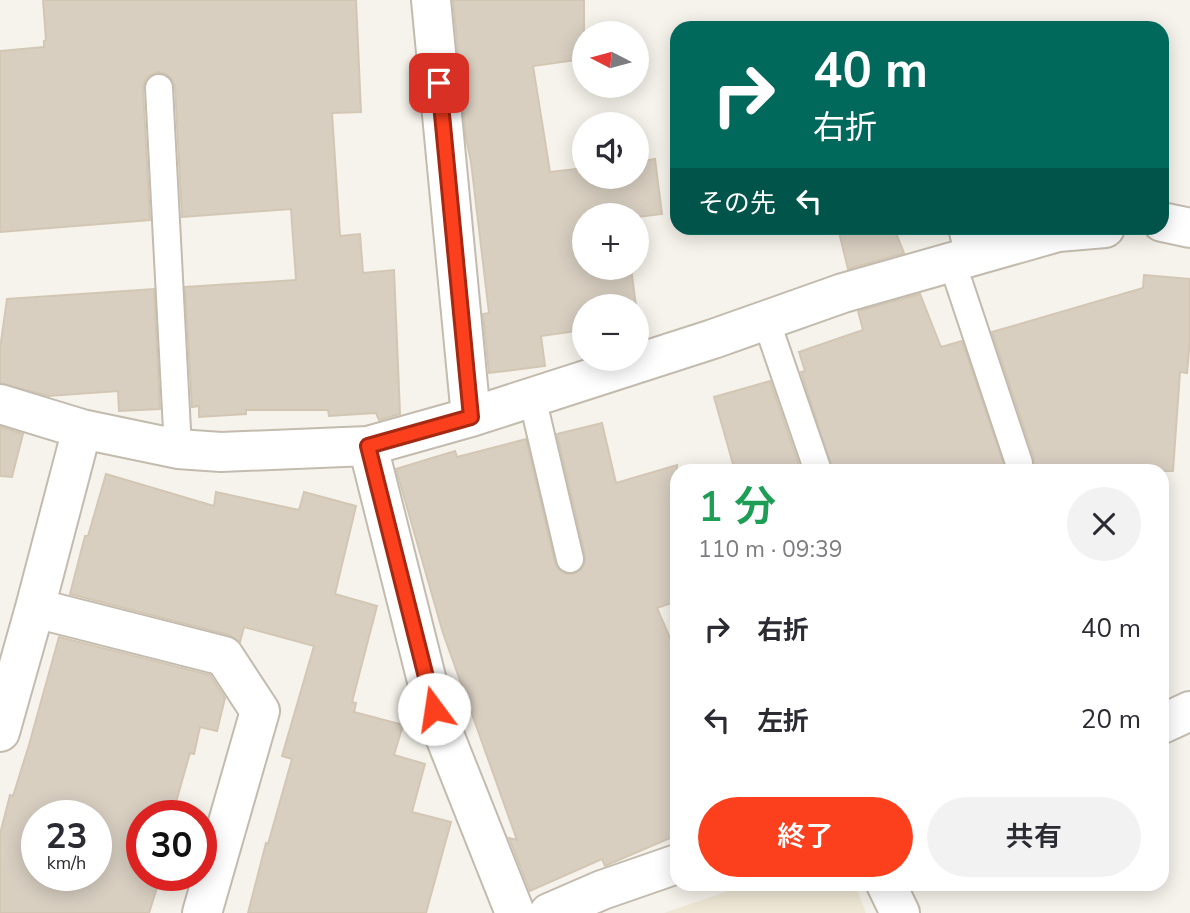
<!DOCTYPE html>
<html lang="ja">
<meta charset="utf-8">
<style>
:root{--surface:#fff;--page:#f2f2f3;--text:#2b2b33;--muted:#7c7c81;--accent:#fc3f1d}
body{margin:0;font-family:"Nunito Sans","Noto Sans JP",sans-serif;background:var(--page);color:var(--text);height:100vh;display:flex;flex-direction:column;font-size:26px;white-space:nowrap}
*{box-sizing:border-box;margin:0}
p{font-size:23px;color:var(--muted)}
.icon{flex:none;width:38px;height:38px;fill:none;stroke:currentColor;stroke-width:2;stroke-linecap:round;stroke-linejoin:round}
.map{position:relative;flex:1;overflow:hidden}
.drawer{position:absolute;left:670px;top:464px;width:499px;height:427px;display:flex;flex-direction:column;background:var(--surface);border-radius:21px;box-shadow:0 4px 18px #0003}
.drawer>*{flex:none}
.hud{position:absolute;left:670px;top:21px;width:499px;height:214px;border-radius:21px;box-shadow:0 4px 18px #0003;background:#00695c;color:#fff;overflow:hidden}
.needle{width:46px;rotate:276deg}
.fabs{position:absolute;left:572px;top:21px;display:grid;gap:14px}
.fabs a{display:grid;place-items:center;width:77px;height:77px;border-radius:50%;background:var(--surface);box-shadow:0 4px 18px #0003;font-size:35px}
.speed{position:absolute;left:21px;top:800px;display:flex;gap:14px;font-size:35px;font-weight:700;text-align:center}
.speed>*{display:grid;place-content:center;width:91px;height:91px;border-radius:50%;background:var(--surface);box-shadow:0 4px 18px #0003;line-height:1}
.speed small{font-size:18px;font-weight:400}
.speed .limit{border:10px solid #d22;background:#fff;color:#111}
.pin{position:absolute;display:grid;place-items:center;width:60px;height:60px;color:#fff;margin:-30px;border-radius:14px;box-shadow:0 4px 10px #0006}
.me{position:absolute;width:77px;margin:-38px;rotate:346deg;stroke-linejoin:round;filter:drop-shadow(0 0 5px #0008)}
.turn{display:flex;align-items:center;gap:24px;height:147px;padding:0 28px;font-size:32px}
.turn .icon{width:91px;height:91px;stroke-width:2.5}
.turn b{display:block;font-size:49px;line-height:60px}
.then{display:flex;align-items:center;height:66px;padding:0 28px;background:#0003;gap:14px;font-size:26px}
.round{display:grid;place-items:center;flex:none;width:74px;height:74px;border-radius:37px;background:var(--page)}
.overview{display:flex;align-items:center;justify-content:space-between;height:119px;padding:0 28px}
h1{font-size:42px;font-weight:600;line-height:52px;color:#1e9e55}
.action{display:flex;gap:14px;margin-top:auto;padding:14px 28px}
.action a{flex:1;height:80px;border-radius:42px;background:var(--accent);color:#fff;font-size:28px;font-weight:600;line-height:80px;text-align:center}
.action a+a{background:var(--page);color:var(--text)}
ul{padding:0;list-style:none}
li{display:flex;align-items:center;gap:21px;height:91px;padding:0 28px}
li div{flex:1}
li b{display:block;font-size:26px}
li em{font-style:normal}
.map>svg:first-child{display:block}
.education{fill:#efe8d6}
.building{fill:#d8cfc1;stroke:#d3c7b4;stroke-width:2;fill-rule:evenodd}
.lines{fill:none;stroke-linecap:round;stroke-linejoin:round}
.service-casing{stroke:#c2bbae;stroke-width:30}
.minor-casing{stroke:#c2bbae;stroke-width:42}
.service{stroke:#fff;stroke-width:26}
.minor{stroke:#fff;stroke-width:38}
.route-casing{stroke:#a42913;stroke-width:18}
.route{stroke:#fc3f1d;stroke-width:12}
</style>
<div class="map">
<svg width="1190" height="913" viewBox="0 0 1190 913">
<rect width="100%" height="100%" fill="#f6f3ec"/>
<!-- education -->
<path class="education" d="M748,884H852L855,885L866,913H664Z"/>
<!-- building -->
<path class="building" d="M43,0H356L361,112L332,113L340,236L360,234L363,273L394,270L400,414L379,420L376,413L329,416L328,410H246V414L199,417V406L192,407L185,287L296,280L291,209L182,217L175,87L172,79L165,74L158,72L150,75L145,80L143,88L150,220L0,232V51L44,47V41L46,40Z
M453,0H584V59L533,66L550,172L584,168V177H637V162L655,159L662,214L637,217V215H584V268H631L636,306H584V330L541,336L545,366L489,373L483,314L489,313L471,162L466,138Z
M838,228H894L904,253L848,269Z
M1144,275L1190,279V339L1187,373L1180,372L1173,471H1032L1034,458L992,332L1143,288Z
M154,289L160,409L119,411L118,391L48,396L0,383V349L7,299Z
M920,294L941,347L962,341L1006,471H833L801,372L805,371L799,352L863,330L858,311Z
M770,381L801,471H735L714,397Z
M602,423L616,483L677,465V601L657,608L677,654V835L605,866L602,859L530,891L509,838L517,840L443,633L396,469L455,451L457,457L526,439L555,563L559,570L566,574H573L581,570L585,563V555L557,434Z
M0,427L23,434L12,477L0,476Z
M106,474L214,506L216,492L299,510L304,492L356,506L335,594L377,606L352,702L356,703L354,712L403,725L394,755L425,764L412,812L451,822L426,913H248L266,843L268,844L292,759L282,756L314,646L244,627L240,642L229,635L70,594L85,536H88Z
M59,637L210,675L225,698L217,731L200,727L194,754L190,753L172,816H142V875H161L149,913H0V834L10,795L13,796L29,745ZM37,816H96V875H37Z"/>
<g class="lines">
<!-- service casing -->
<g class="service-casing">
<path id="service" d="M159,88L178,449
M962,228L969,257
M952,262L1019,463
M766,320L818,471
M532,397L570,559"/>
</g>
<!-- minor casing -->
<g class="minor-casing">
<path id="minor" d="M431,0L471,417
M1162,222L1190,228
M0,404L82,429L178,449L221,452L368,446L471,417L713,339L843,293L1058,232L1105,228
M368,446L434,709L515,913
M35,608L224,656L260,711L202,913
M1162,724L1190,711
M0,732L35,608L82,429
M886,884L900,913
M549,913L602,890L677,864"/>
</g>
<!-- service -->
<use href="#service" class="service"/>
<!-- minor -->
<use href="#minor" class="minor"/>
</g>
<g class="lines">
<!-- route casing -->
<g class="route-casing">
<path id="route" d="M434,709L368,446L471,417L439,83"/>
</g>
<!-- route -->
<use href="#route" class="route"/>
</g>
</svg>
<div class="fabs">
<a><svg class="needle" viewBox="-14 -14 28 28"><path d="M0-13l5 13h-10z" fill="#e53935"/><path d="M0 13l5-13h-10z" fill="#7c7c81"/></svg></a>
<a><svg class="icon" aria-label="sound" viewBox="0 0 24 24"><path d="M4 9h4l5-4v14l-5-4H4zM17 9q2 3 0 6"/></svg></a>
<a>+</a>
<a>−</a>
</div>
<div class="speed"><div>23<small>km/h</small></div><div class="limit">30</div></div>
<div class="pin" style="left:439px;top:83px;background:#d93025"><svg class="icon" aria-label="arrive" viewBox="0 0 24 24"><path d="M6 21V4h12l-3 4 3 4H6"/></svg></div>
<svg class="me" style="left:434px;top:709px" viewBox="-20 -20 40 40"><circle r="19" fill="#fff"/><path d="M0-13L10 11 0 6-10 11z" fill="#fc3f1d"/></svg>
<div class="hud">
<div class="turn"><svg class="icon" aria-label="right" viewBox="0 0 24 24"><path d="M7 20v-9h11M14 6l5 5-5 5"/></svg><div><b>40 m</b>右折</div></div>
<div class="then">その先<svg class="icon" aria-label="left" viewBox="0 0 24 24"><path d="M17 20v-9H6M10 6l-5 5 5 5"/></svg></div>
</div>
<section class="drawer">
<div class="overview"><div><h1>1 分</h1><p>110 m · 09:39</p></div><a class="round"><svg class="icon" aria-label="close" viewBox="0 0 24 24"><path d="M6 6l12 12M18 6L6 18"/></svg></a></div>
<ul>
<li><svg class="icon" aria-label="right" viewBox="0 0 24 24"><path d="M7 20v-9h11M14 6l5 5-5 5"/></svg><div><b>右折</b></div><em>40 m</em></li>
<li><svg class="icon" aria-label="left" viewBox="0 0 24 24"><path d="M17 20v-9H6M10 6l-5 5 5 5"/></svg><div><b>左折</b></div><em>20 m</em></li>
</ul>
<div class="action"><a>終了</a><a>共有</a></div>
</section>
</div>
